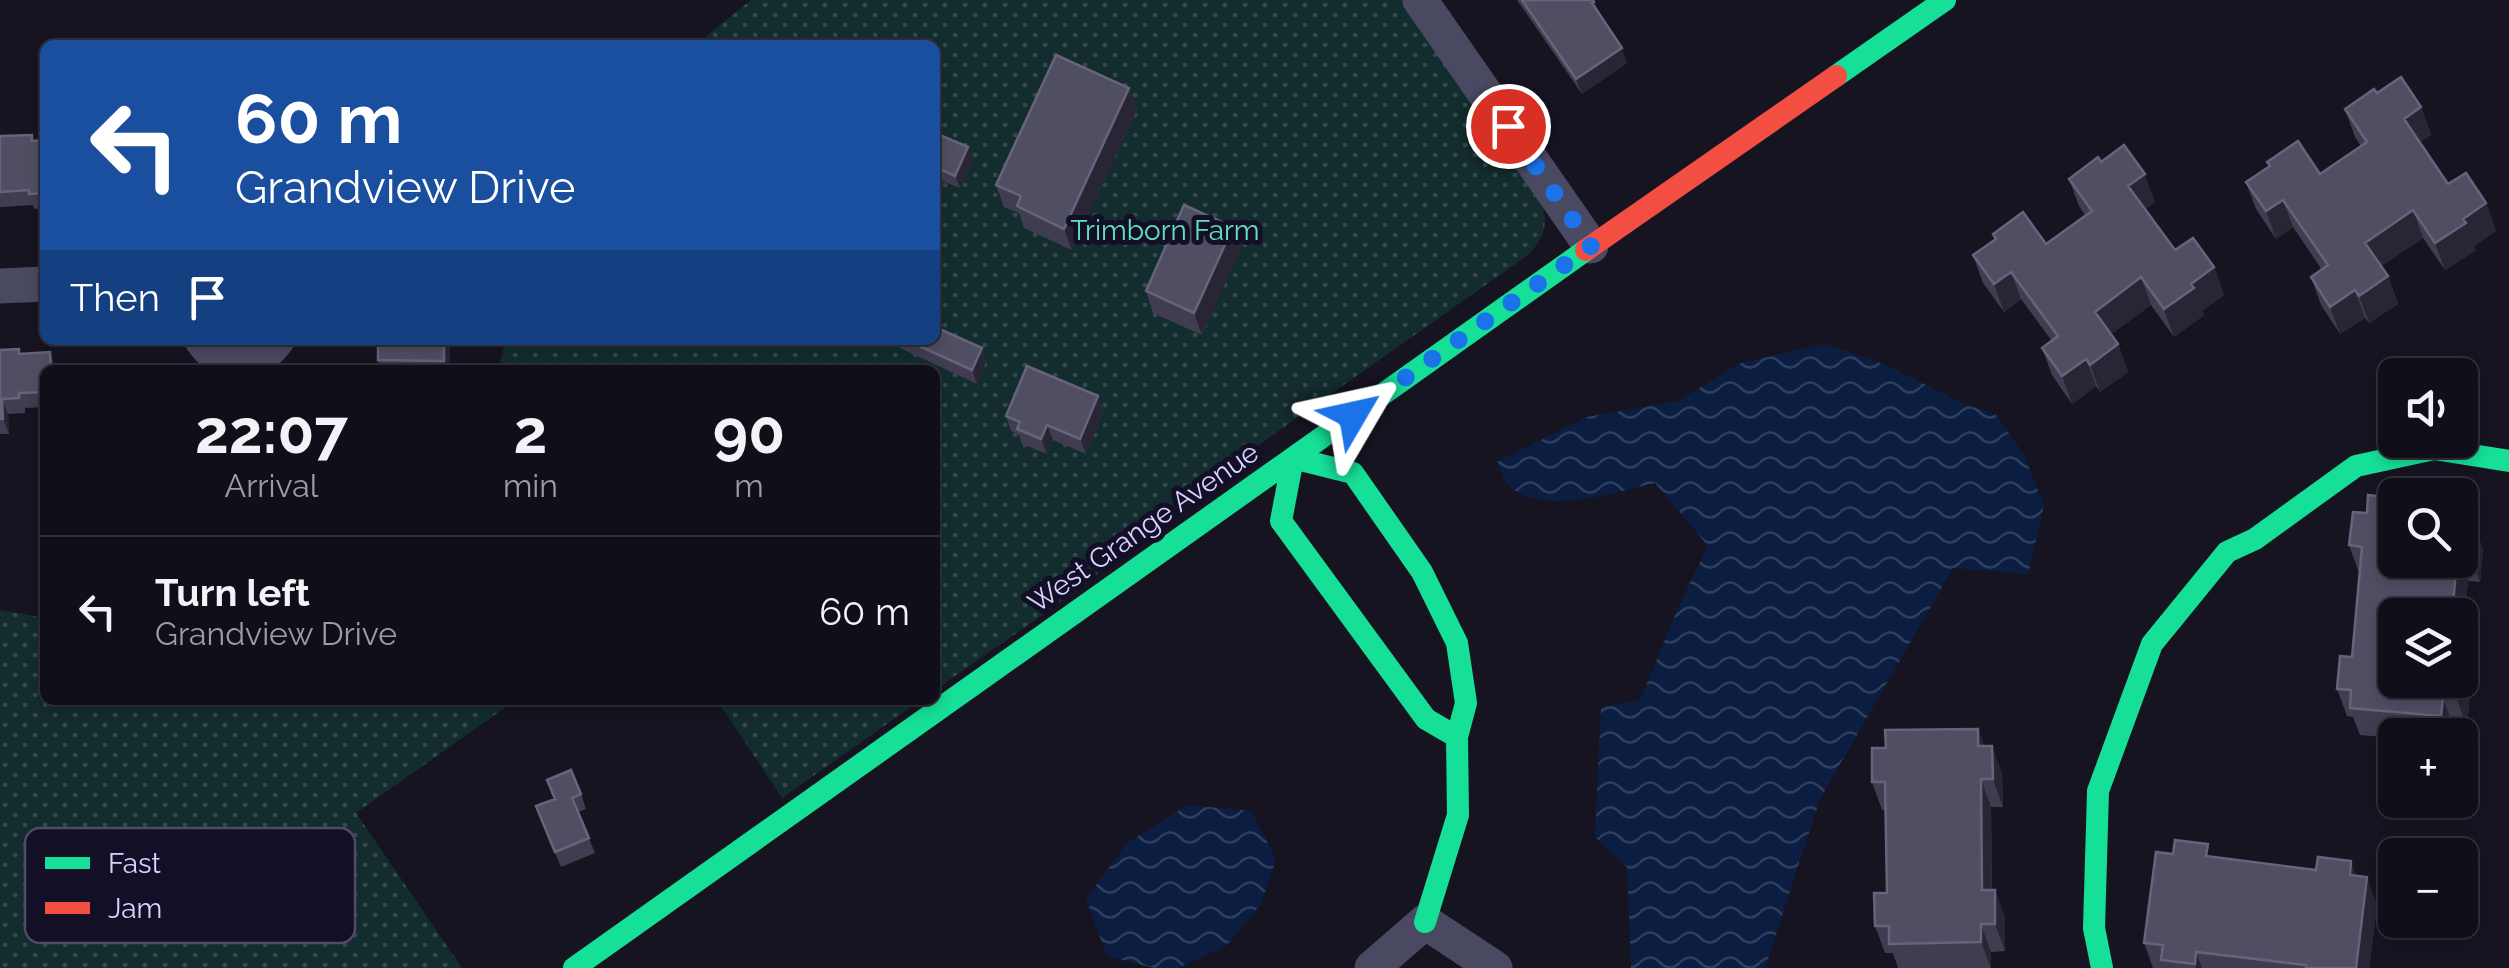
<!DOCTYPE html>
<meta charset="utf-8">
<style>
:root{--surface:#100f19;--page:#1e1d26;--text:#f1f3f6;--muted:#9c9ca2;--line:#302f38}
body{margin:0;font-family:Raleway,sans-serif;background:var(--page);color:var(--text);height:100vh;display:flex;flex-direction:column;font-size:38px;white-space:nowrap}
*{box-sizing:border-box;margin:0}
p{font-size:32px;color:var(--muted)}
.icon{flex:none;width:55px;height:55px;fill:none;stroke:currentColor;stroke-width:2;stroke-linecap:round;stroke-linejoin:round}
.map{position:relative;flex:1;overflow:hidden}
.panel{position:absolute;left:40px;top:365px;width:900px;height:340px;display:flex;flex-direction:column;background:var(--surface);border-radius:15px;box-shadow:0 5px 15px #0003,0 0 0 2px var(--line)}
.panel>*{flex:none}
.hud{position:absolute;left:40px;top:40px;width:900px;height:305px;border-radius:15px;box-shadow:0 5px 15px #0003,0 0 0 2px var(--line);background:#1a4fa0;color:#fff;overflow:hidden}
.fabs{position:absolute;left:2378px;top:358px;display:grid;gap:20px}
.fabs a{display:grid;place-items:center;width:100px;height:100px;border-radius:15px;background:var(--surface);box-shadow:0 5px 15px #0003,0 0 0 2px var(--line);font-size:50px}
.pin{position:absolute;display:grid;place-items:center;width:85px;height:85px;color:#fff;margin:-42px;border:5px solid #fff;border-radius:50%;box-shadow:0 2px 10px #0007}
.me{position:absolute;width:110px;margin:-55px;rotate:54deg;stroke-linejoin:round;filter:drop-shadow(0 0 8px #0008)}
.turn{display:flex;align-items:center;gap:35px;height:210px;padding:0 30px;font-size:45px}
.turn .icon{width:130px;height:130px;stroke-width:2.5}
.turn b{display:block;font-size:70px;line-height:85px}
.then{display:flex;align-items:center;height:95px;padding:0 30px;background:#0003;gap:20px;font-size:38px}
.eta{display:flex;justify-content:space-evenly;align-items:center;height:170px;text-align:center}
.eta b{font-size:60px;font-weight:700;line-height:70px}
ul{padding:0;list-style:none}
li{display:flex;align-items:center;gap:30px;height:150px;padding:0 30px;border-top:2px solid var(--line)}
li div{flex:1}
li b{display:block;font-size:38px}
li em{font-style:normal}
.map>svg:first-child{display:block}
.grass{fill:url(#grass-dots)}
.water{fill:url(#water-waves)}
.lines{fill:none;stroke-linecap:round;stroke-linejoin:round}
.street{stroke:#4a4962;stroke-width:35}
.fast{stroke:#16e098;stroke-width:22}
.jam{stroke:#f24e42;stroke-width:22}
.wall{fill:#403d50}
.shaded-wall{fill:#282635}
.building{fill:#504e63;stroke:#66637b;stroke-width:2.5}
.route{stroke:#1a73e8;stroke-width:18;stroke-dasharray:0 32.4}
.labels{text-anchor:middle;stroke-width:10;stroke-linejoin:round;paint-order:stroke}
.park-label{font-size:28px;fill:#5fe0c0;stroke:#130f26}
.street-label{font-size:28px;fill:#d9d4ff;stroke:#130f26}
.key{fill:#130f26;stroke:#4e4a67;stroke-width:2.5}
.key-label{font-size:28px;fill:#d9d4ff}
</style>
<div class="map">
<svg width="2509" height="968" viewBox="0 0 2509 968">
<defs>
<pattern id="grass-dots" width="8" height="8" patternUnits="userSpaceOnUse" patternTransform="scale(2.5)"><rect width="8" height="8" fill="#132c2d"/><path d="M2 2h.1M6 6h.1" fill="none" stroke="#354a4c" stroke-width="1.8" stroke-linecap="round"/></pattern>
<pattern id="water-waves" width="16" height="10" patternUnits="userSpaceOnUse" patternTransform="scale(2.5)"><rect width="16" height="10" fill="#0b1e41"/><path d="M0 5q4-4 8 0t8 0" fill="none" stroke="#2e3e5e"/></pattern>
</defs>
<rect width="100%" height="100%" fill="#161421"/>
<!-- grass -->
<path class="grass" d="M751,0H1403L1542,202C1548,225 1545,237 1528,255L1205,483L1081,588L935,690V370H499L505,340H935V45H695Z
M0,610L45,618V700H516L356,813L462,968H0Z
M717,700H921L782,798Z"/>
<!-- water -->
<path class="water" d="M1825,344L1886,365L1967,405L1996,415L2024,455L2044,506L2028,574L1953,568L1820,799L1765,968H1631L1627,867L1595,837L1601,707L1640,700L1681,601L1708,546L1655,483C1616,492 1548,515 1513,489C1505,484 1501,470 1497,462L1587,417L1678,401L1741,363Z
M1188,805L1251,811L1276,859L1261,904L1226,946L1178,968H1154L1107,956L1086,899L1127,843Z"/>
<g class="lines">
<!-- street -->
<path class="street" d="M1420,0L1591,246
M0,286L45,284
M202,340C222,370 257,368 277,340
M1372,968L1425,922L1495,968"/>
<!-- fast -->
<path class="fast" d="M1836,76L1945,0
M1425,922L1458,815L1457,737L1466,703L1457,643L1422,572L1353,473L1293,458L1281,521L1426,719L1457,737
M574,968L1586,250
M2102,968L2094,928L2098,791L2152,644L2227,552L2255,539L2356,466L2434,449L2509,461"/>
<!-- jam -->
<path class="jam" d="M1586,250L1836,76"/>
</g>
<!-- wall -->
<path class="wall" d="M1517,0H1593L1599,14L1627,63L1582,94Z
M1129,88L1137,110L1072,250L1024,228L1019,213L1004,207L996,185Z
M2377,93L2421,107L2431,135L2420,142L2448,184L2486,203L2496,231L2474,246L2476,250L2445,270L2423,238L2381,266L2388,276L2398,304L2369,323L2365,318L2340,334L2321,305L2311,277L2322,270L2293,227L2276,239L2256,209L2246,182L2269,167L2267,162L2320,174L2361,146L2355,137L2345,109Z
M935,133L968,147L973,159L960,188L935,178Z
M32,135L34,141L45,140V208L34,209L33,205L0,207V136Z
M2101,162L2155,202L2145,209L2175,250L2214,267L2224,295L2202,311L2204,315L2174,337L2151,305L2111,334L2118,344L2128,372L2100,392L2096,386L2072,404L2052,375L2042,348L2052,341L2021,299L2004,312L1983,283L1973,255L1995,240L1993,234L2046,244L2085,215L2079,206L2069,179Z
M1233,227L1241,248L1202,335L1153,313L1146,291Z
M378,340H450L449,370H381L378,360Z
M897,340H935L982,348L986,362L977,384L900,348Z
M0,350L20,354L56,367L45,370V407L25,408V413L8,414L9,434H0Z
M1098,396L1104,411L1086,454L1053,440L1047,454L1022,444L1019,435L1011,431L1006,416Z
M2460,504L2466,521L2473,522L2483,550L2480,582L2468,581L2460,666L2470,693L2467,727L2453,725L2452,735H2395V738L2360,735L2353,717L2347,716L2337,689L2352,657L2359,573L2349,545L2460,560Z
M1978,729L1984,746L2002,773L2003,807H1991L1992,890L2005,917V951L1991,952V968H1898L1893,953H1885L1875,926L1887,893L1886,810H1882L1872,782L1886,748Z
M581,794L586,809L578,812L595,853L561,867L536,806Z
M2212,857L2357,876L2377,905L2369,968H2153L2144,943Z"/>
<!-- shaded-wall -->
<path class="shaded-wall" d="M1622,48L1627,63L1582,94L1576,79Z
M1129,88L1137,110L1072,250L1064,229Z
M2421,107L2431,135L2414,146L2404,119Z
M968,147L973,159L960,188L955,176Z
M2145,174L2155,202L2138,214L2128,186Z
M2283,200L2293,227L2276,239L2266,211Z
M2486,203L2496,231L2474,246L2476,250L2445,270L2435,243L2463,219Z
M2413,210L2423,238L2375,270L2365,243Z
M1233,227L1241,248L1202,335L1194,313Z
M2214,267L2224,295L2202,311L2204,315L2174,337L2164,309L2191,284Z
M2011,272L2021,299L2004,312L1994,284Z
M2388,276L2398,304L2369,323L2359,296Z
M2141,277L2151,305L2105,339L2095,312Z
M2355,290L2365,318L2340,334L2330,307Z
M444,340H450L449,370H447L444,361Z
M2118,344L2128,372L2100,392L2090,365Z
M982,348L986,362L977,384L972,370Z
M50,352L56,367V370H51Z
M2086,359L2096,386L2072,404L2062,376Z
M1098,396L1104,411L1086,454L1080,439Z
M2,399L8,414L9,434L3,419Z
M1047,425L1053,440L1047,454L1041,439Z
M2460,504L2470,531L2460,524Z
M2473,522L2483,550L2480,582L2470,555Z
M2460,559L2468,581L2460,666L2470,693L2467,727L2457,699L2454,680H2460V615H2452L2457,560Z
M2443,698L2453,725L2452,735H2448L2441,716Z
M1978,729L1988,757L1978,746Z
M1992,746L2002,773L2003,807L1993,779Z
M1981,779L1991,807L1992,918L1982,890Z
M2351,861L2361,889L2350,875Z
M2367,877L2377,905L2369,968H2356Z
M1995,890L2005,917V951L1995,924Z
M1981,924L1991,952V968L1981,942Z
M2196,952L2202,968H2196L2195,964Z"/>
<!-- building -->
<path class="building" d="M1522,0H1593L1594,2L1592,3L1622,48L1576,79Z
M1056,55L1129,88L1064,229L1017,206L1021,196L996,185Z
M2401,77L2421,107L2404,119L2448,184L2466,173L2486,203L2463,219L2466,223L2435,243L2413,210L2365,243L2388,276L2359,296L2355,290L2330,307L2311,277L2328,265L2283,200L2266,211L2246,182L2270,166L2267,162L2298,141L2320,174L2367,142L2345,109L2374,89L2377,93Z
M935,133L968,147L955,176L935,167Z
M32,135V141L45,140V193L29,194V190L0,192V136Z
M2124,145L2145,174L2128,186L2175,250L2193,238L2214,267L2191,284L2194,288L2164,309L2141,277L2095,312L2118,344L2090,365L2086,359L2062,376L2042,348L2058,336L2011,272L1994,284L1973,255L1996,239L1993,234L2023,212L2046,244L2092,211L2069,179L2098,157L2101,162Z
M1184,205L1233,227L1194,313L1146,291Z
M935,327L982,348L972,370L906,340H935Z
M378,340H444V361L378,360Z
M19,349V354L50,352L51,370H45V392L19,393V398L2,399L3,419H0V350Z
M1027,366L1098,396L1080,439L1047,425L1041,439L1017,429L1020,422L1006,416Z
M2368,495L2395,498V560H2457L2452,615H2395V680H2459L2457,699L2443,698L2441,716L2350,708L2351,690L2337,689L2340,656L2352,657L2362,547L2349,545L2353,512L2367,513Z
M2460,521L2473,522L2470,555L2460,554Z
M1978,729V746H1992L1993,779H1981L1982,890H1995V924H1981V942L1889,944V926H1875L1874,893H1887L1885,782H1872V748H1886L1885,730Z
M571,770L581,794L572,798L589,838L555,852L536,806L555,799L547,780Z
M2175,840L2208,844L2206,856L2316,870L2318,857L2351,861L2350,875L2367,877L2356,968H2306V965L2196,952L2195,964L2161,960L2163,945L2144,943L2156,852L2173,854Z"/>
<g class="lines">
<!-- route -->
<path class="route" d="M1353,415L1591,246L1508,126"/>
</g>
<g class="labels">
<!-- park labels -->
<g class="park-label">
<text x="1165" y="240">Trimborn Farm</text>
</g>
<!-- street labels -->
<g class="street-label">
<text transform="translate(1143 527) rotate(-35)" y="10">West Grange Avenue</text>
</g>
</g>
<!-- legend -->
<rect x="25" y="828" width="330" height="115" rx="15" class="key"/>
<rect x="45" y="857" width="45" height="12" fill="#16e098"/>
<rect x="45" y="902" width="45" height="12" fill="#f24e42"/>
<g class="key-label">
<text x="108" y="873">Fast</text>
<text x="108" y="918">Jam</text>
</g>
</svg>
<div class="fabs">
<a><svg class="icon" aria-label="sound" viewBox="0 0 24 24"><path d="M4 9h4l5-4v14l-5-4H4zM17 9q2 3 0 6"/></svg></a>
<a><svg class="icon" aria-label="search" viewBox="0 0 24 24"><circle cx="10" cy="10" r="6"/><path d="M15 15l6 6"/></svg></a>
<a><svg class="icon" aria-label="layers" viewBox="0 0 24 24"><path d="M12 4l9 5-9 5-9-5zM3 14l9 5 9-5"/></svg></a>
<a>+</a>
<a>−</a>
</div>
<div class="pin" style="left:1508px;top:126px;background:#d93025"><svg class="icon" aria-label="arrive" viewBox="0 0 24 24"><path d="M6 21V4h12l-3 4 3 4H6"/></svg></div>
<svg class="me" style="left:1353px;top:415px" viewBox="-20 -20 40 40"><path d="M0-17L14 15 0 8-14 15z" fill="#1a73e8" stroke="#fff" stroke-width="4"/></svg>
<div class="hud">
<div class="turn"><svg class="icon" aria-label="left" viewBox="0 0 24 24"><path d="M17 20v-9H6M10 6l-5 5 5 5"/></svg><div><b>60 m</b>Grandview Drive</div></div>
<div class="then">Then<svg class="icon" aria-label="arrive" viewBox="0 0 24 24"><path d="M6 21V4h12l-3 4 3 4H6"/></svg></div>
</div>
<section class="panel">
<div class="eta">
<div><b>22:07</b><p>Arrival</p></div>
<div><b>2</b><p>min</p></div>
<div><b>90</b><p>m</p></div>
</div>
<ul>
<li><svg class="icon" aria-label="left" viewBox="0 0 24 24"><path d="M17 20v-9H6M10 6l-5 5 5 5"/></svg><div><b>Turn left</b><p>Grandview Drive</p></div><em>60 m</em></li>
</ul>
</section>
</div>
